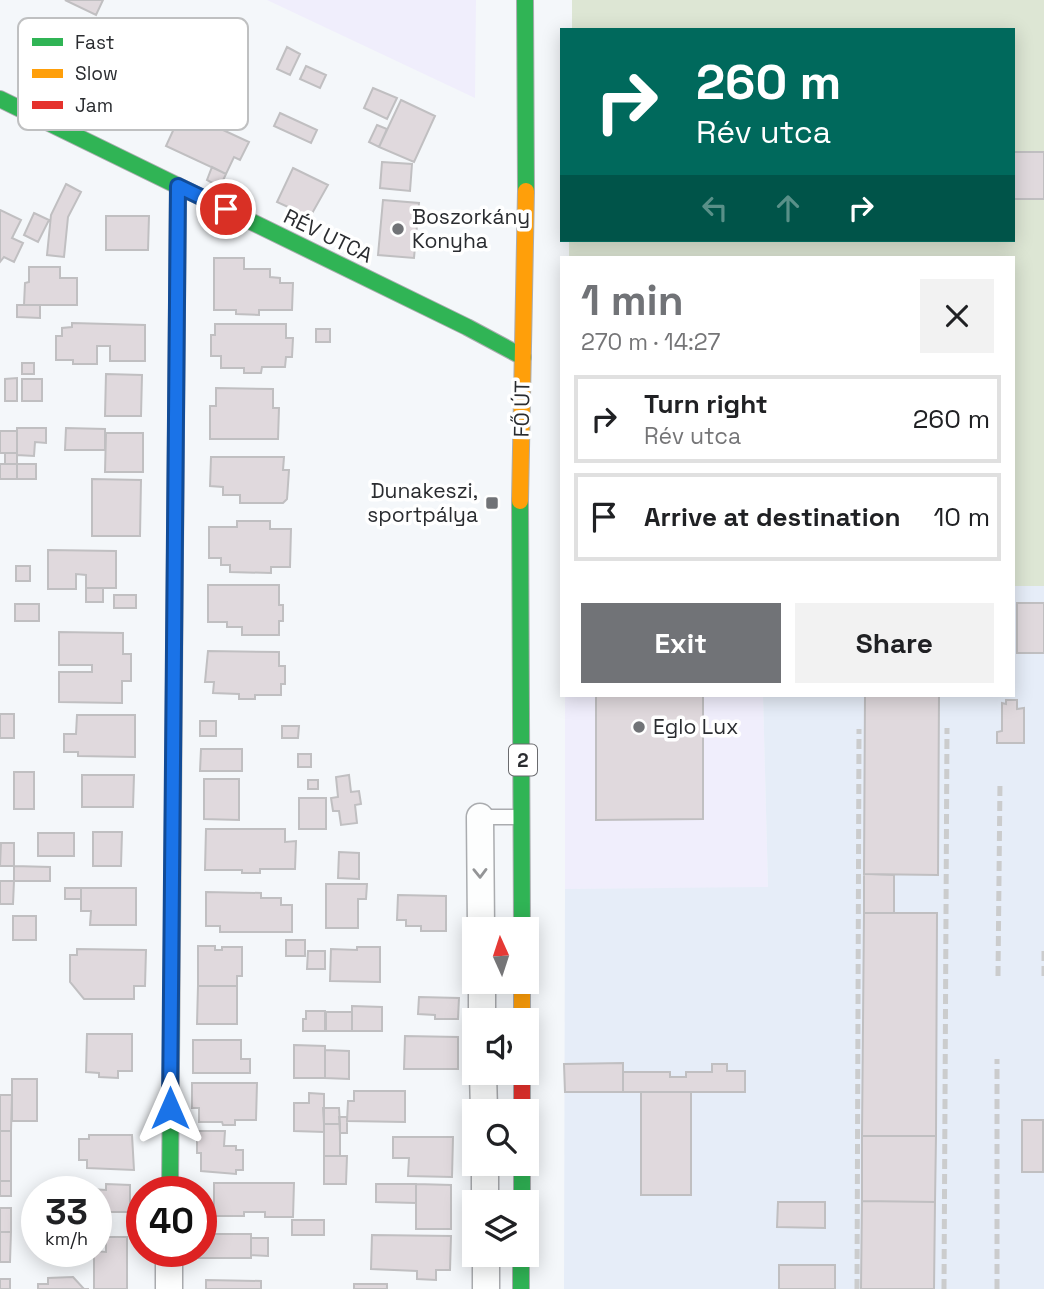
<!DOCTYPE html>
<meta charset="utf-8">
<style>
:root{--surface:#fff;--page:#f2f2f2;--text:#202124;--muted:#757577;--line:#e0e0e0;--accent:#717377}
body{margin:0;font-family:"Space Grotesk",sans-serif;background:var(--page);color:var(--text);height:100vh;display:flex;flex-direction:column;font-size:26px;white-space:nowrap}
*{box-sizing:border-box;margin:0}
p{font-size:23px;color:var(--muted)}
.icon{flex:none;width:38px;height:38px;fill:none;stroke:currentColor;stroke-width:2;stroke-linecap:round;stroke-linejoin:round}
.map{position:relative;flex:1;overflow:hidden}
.sheet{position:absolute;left:560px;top:256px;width:455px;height:441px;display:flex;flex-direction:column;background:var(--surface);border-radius:0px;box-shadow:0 4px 18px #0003}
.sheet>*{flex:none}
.top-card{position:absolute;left:560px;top:28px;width:455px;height:214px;border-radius:0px;box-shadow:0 4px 18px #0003;background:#00695c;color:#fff;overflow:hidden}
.needle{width:46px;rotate:357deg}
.controls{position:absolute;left:462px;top:917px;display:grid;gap:14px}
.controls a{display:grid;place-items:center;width:77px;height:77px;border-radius:0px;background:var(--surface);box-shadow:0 4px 18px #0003;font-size:35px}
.speed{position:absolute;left:21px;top:1176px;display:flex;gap:14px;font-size:35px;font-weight:700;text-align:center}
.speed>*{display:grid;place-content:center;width:91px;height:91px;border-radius:50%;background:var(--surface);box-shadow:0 4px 18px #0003;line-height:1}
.speed small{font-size:18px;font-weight:400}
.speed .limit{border:10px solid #d22;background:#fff;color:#111}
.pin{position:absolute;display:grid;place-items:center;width:60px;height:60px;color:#fff;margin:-30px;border:4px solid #fff;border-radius:50%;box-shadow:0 2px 7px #0007}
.me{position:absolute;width:77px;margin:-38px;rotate:0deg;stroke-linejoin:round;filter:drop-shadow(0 0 5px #0008)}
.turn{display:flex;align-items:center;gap:24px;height:147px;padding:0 21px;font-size:32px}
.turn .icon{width:91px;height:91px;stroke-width:2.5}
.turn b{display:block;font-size:49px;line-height:60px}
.lanes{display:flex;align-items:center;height:66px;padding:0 21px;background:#0003;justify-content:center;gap:35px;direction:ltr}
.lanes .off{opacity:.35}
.round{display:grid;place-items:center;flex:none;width:74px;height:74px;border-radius:0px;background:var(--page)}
.summary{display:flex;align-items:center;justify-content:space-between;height:119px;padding:0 21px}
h1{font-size:42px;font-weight:800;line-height:52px;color:var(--accent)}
.button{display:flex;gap:14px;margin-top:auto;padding:14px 21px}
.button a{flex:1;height:80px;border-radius:0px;background:var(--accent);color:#fff;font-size:28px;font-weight:800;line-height:80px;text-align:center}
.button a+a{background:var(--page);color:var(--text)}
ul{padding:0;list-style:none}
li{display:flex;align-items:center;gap:21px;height:88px;margin:0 14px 10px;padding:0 7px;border:4px solid var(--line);border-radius:0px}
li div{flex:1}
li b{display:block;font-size:26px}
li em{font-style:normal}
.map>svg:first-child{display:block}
.commercial{fill:#f0eefc}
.built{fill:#e6edf8}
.green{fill:#dde6d4}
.building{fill:#e0d9dd;stroke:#c0bfc1;stroke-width:2}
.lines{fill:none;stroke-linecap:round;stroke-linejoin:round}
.lane-casing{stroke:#aaacaf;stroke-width:17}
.street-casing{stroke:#aaacaf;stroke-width:29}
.fast-casing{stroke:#aaacaf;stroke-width:18}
.slow-casing{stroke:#aaacaf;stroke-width:18}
.jam-casing{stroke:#aaacaf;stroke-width:18}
.lane{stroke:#fdfefe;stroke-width:14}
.street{stroke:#fdfefe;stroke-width:26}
.fast{stroke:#30b455;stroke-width:16}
.slow{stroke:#ff9f0a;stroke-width:16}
.jam{stroke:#e5322d;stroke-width:16}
.rail{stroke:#cbcccd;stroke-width:5;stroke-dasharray:10 5;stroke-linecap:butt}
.oneway{stroke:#949597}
.route-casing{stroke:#114b97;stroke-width:18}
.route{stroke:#1a73e8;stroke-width:12}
.poi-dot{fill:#717377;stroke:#fff;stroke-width:2.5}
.labels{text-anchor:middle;stroke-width:7;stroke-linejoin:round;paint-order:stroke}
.shield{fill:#fff;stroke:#6a6b6e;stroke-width:2}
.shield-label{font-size:19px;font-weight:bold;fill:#2a2c30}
.poi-label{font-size:21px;fill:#2a2c30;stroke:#fff;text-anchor:start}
.street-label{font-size:21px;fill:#2a2c30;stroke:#fff}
.key{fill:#fff;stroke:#bfc0c1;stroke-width:2}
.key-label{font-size:19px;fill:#2a2c30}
</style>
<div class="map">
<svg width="1044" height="1289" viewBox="0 0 1044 1289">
<rect width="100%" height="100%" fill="#f4f7fa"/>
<!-- commercial -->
<path class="commercial" d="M267,0H476L475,98Z
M565,695H763L768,888L565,889Z"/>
<!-- built -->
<path class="built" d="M1013,586H1044V1289H564L565,889L768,887L763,695H1013Z"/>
<!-- green -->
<path class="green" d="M572,0H1044V586H1013V257H569V240H1013V30H572Z"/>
<!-- building -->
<path class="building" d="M65,0H103L96,15Z
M287,47L300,54L290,75L277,69Z
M306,66L326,75L320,88L300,79Z
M373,88L397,98L387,119L364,108Z
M401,100L435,116L414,162L379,147Z
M182,111L249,142L240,160L234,157L226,174L166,146Z
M280,113L317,130L311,143L274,126Z
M377,125L387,129L379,147L369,142Z
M1013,152H1044V199H1013Z
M382,162L412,164L410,191L380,188Z
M212,167L226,174L220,187L207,180Z
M293,168L328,185L310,217L277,202Z
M66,184L81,192L68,217L64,257L47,255L51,215Z
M383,200L419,203L414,258L378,255Z
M0,210L21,220L12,238L23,243L14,262L4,257L0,262Z
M34,213L49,220L38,242L24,235Z
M106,216H149L148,250H106Z
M214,258H244V269H270V277L280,278V283H293L292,310H259V315L236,314V310H214Z
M29,267H60V278H77V305H24L25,283L29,282Z
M17,305H40V318L17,317Z
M72,323L145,325V361H110V346H97V364H73V360H56V336H62V328L72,327Z
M215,324H286V338H293L292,357H286L285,367H262L261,373H244V368H221V356H211V335H215Z
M316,329H330V342H316Z
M22,363H34V374H22Z
M106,374L142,375L141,416H105Z
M17,378V401H5V379Z
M22,379H42V401H22Z
M216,388L273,389V408H279L278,439H210V406H216Z
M17,428H46V443L35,442L34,456L17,455Z
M66,428L105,429V450H65Z
M0,431H17V453H0Z
M106,433H143V472H105Z
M5,453H17V464H5Z
M211,457H284L283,470H289L287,499L283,503H240V495H223V487L210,486Z
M0,464H17V479H0Z
M17,464H36V479H17Z
M92,479L141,480L140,536H92Z
M237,521H270V529H291L290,567H271V573L230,572V565H221V558H209V527H237Z
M48,550L116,551V588H86V575L76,574V589H48Z
M16,566H30V581H16Z
M208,585H279V605H283V621H279V635H242V627H227V622H208Z
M86,588H103V602H86Z
M114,595H136V608H114Z
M1017,603H1044V653H1017Z
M15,604H39V621H15Z
M59,632L123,633V654H131V681H122V703L59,702V672H92V665H59Z
M208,651L279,652V666H285V684H281V695H255V699H239V694L213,693L214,682H205Z
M596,695H703V819L596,820Z
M865,695H939L938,875L864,874Z
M1006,700H1017V709L1024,708V743H997V732L1002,731V703L1006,704Z
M0,714H14V738H0Z
M77,715H135V757L78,756V752H64V734H76Z
M200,721H216V736H200Z
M282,726H299L298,738H282Z
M201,749H242V771H200Z
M298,754H311V767H298Z
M14,772H34V809H14Z
M82,775H134L133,807H82Z
M349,775L351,792L359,791L361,804L355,805L357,823L341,825L339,811H333L331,798L338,797L336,777Z
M204,779H239V820L204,819Z
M308,780H318V789H308Z
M299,798H326V829H299Z
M206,829H285V842L296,841L295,869H260V873H242V870H205Z
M93,832H122L121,866H93Z
M38,833H74V856H38Z
M1,843H14V866H0Z
M339,852L359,853V879L338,878Z
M14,866L50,867V881H14Z
M864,874L894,875V913H864Z
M0,881H14L13,904H0Z
M326,884H367L366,899H358V928H326Z
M65,888H81V899H65Z
M81,888H136V925H90L91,911H81Z
M206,892L261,893V898H281V905H292V932H220V926H206Z
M398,895L446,896V931H421V926H406V920H397Z
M864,913H937L936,1136H862Z
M13,916H36V940H13Z
M286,940H305V956H286Z
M198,946H215V950H222V947H242V976H237V986H198Z
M357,947H380V982L330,981L331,949L357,950Z
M77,949L146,950L145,986H134V999H84L70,982V955H77Z
M308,951H325V969H307Z
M198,986H237V1024H197Z
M419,997L459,998L458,1019H435V1015L418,1014Z
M352,1006L382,1007V1031H352Z
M306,1011H325V1031H303V1019H306Z
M326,1012H352V1031H326Z
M87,1034H132V1071H118V1078L99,1077V1073L86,1072Z
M405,1036L458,1037V1069H404Z
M193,1040H241V1059H250V1073H193Z
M294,1045L325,1046V1078H294Z
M325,1050L349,1051V1079L325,1078Z
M623,1063V1092H565L564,1064Z
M712,1064H727V1071H745V1092H623V1072H670V1077H686V1072H712Z
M12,1079H37V1121H12Z
M192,1083H257L256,1120H235V1125H223L222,1122H199V1108H192Z
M354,1091H405V1122L347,1121L348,1101H354Z
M641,1092H691V1195H641Z
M309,1093L324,1094V1132L294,1131V1103H309Z
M0,1095H12L11,1131H0Z
M323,1108H339L340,1124H324Z
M339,1117H347V1133H340Z
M1022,1120H1043V1172H1022Z
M324,1124H340V1156H324Z
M0,1131H11V1181H0Z
M197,1131H225L224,1146H236V1150H243V1170H236V1174L201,1171V1153H197Z
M89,1135H132L134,1170L87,1168V1160H79V1139H89Z
M862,1136H936L935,1202L862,1201Z
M393,1137H453L452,1177L408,1176L409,1158H393Z
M324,1156H347L346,1184H324Z
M0,1181H11V1196H0Z
M214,1183H294L293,1217H265V1212H244V1216H214Z
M106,1184L130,1185V1212H96V1192H91V1189L106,1190Z
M376,1184H416V1203L376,1202Z
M416,1184L451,1185V1229H416Z
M862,1201L935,1202L934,1289H861Z
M778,1202H825V1228L777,1227Z
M0,1208H11V1232H0Z
M292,1220H324V1235H292Z
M0,1232H11L10,1262H0Z
M201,1234H251V1258H199Z
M372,1235L451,1236L450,1270H436V1280L417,1279V1271L371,1269Z
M106,1237H127V1289H94V1251L106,1252Z
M251,1238H268V1256L251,1255Z
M37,1251H90V1254L37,1253Z
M779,1265H835V1289H779Z
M73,1277L84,1289H89H38V1284H48V1278Z
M0,1279H10V1289H0Z
M206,1280L261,1281V1289H206Z
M354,1284H387V1289H354Z"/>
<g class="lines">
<!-- lane casing -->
<g class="lane-casing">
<path id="lane" d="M480,817H521"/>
</g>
<!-- street casing -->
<g class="street-casing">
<path id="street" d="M480,817L481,929
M482,982V1020
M483,1073L484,1111
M485,1164V1202
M486,1255V1289
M169,1289V1251"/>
</g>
<!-- fast casing -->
<g class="fast-casing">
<path id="fast" d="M525,0L526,191
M0,99L467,327L523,357
M520,501L522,929
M522,1164V1202
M170,1192L175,552
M521,1255V1289"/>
</g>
<!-- slow casing -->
<g class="slow-casing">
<path id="slow" d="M520,501L526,191
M175,552L178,186
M522,982V1020"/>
</g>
<!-- jam casing -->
<g class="jam-casing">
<path id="jam" d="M522,1073V1111"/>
</g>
<!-- lane -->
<use href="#lane" class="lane"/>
<!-- street -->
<use href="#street" class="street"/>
<!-- fast -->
<use href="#fast" class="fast"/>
<!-- slow -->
<use href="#slow" class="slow"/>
<!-- jam -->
<use href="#jam" class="jam"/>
<!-- rail -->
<path class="rail" d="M998,976L1000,781
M1044,976V947
M857,1289L859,729
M944,1289L947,728
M997,1289V1059"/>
</g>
<!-- one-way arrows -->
<defs><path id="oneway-chevron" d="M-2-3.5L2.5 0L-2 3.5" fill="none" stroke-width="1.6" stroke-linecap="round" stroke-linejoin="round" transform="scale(1.75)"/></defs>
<use class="oneway" href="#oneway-chevron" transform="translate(480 873) rotate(89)"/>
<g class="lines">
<!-- route casing -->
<g class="route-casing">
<path id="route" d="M170,1108L178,186L226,209"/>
</g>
<!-- route -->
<use href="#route" class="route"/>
</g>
<!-- markers -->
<g class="poi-dot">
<circle cx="398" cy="229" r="7"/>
<rect x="485" y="496" width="14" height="14" rx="3.5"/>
<circle cx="639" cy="727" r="7"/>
</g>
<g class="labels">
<!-- shield labels -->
<rect class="shield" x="509" y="744.5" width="28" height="31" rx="5"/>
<g class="shield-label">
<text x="523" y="767">2</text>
</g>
<!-- poi labels -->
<g class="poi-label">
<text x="412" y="224">Boszorkány<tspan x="412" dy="24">Konyha</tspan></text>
<text x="478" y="498" text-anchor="end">Dunakeszi,<tspan x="478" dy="24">sportpálya</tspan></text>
<text x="653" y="734">Eglo Lux</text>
</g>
<!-- street labels -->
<g class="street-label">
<text transform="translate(328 236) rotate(26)" y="7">RÉV UTCA</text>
<text transform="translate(522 409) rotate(-89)" y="7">FŐ ÚT</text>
</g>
</g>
<!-- legend -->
<rect x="18" y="18" width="230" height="112" rx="10" class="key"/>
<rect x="32" y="38" width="31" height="8" fill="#30b455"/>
<rect x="32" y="69" width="31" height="9" fill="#ff9f0a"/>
<rect x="32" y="101" width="31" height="8" fill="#e5322d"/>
<g class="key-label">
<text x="75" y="49">Fast</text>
<text x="75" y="80">Slow</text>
<text x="75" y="112">Jam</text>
</g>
</svg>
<div class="controls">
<a><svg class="needle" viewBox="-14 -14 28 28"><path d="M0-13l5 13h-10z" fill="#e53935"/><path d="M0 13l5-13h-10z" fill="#757577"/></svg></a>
<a><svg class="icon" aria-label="sound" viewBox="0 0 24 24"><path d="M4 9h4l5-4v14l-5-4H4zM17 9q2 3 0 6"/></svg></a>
<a><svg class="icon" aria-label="search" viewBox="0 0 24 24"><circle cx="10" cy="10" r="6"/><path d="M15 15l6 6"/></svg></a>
<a><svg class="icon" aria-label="layers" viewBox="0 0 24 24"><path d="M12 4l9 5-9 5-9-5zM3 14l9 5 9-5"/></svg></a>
</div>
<div class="speed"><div>33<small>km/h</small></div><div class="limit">40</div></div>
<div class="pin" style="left:226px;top:209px;background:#d93025"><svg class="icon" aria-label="arrive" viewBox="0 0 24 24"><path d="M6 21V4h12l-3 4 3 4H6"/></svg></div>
<svg class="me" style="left:170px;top:1108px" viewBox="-20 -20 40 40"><path d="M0-17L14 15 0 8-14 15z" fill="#1a73e8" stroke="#fff" stroke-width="4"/></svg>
<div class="top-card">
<div class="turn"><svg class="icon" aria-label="right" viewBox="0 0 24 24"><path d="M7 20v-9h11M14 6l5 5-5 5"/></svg><div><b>260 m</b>Rév utca</div></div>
<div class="lanes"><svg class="icon off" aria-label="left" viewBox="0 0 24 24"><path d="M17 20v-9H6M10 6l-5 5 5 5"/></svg><svg class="icon off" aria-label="ahead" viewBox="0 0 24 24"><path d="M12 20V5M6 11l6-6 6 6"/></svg><svg class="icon" aria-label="right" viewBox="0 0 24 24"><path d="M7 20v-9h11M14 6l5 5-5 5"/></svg></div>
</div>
<section class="sheet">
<div class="summary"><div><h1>1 min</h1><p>270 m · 14:27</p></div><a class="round"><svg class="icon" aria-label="close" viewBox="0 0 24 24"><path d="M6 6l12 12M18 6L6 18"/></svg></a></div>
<ul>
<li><svg class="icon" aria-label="right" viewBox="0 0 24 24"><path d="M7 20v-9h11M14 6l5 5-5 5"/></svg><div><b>Turn right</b><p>Rév utca</p></div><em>260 m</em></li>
<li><svg class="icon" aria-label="arrive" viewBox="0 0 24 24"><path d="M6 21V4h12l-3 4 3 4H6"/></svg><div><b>Arrive at destination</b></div><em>10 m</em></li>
</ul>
<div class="button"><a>Exit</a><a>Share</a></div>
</section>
</div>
